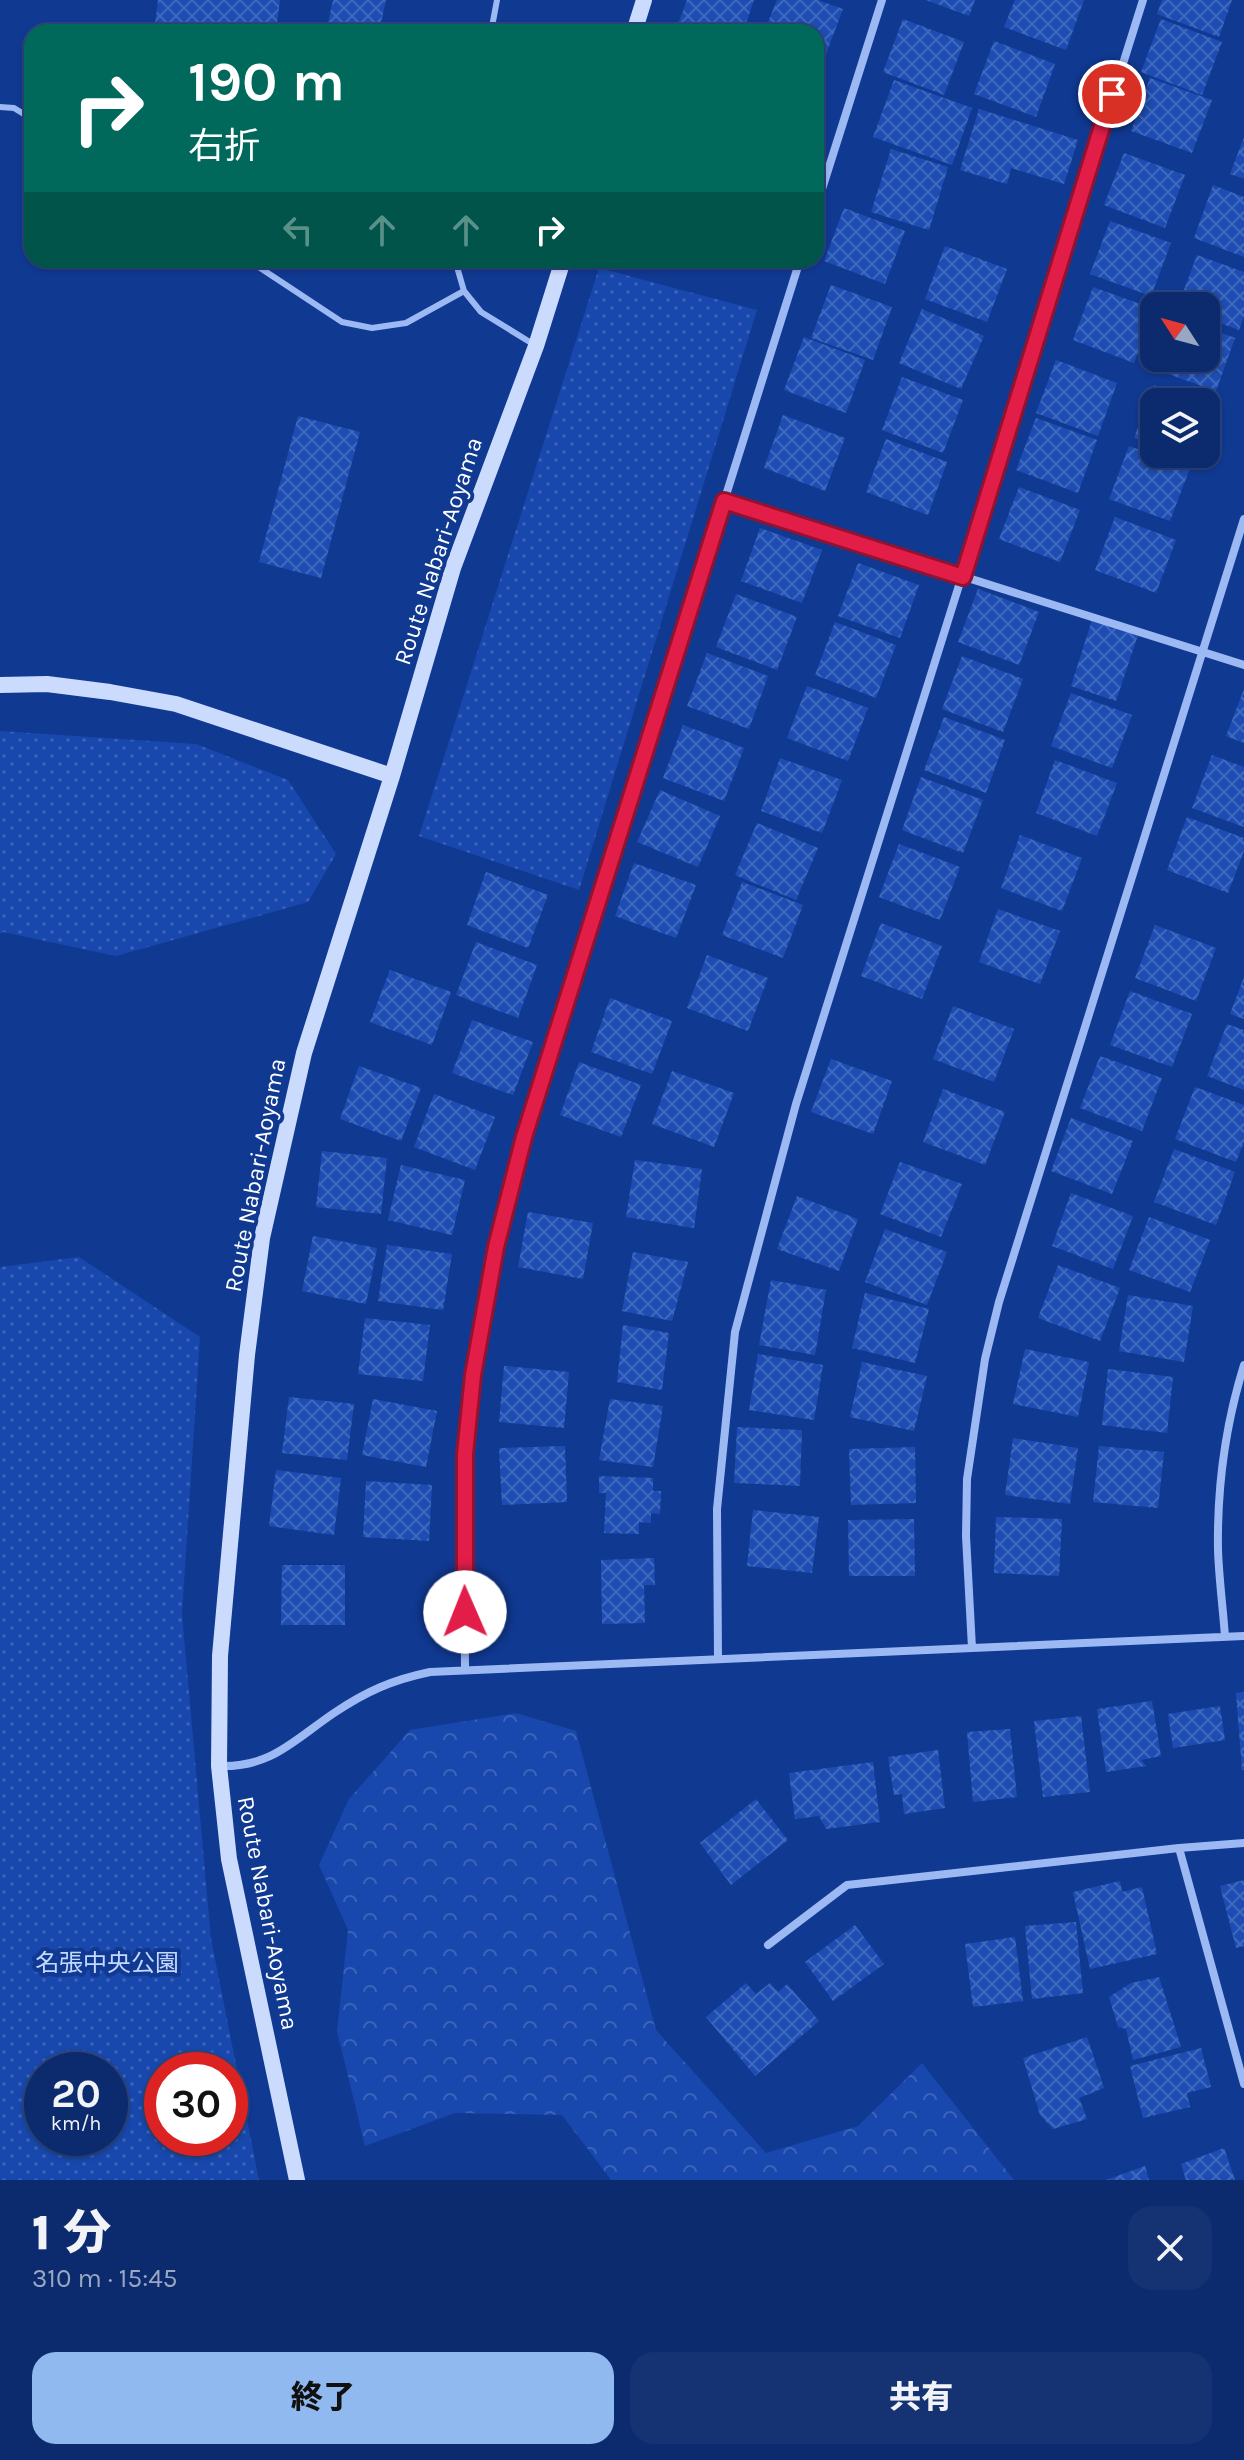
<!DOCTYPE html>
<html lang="ja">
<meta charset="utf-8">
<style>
:root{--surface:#0c2b6e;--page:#153373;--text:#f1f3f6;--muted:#9aa7c2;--line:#2c4781;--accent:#90b9f0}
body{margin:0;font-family:Karla,"Noto Sans JP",sans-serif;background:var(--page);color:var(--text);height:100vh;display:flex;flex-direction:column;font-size:30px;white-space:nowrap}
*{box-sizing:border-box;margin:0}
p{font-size:26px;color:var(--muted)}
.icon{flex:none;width:44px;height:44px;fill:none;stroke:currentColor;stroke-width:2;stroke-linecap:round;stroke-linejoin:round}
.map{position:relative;height:2180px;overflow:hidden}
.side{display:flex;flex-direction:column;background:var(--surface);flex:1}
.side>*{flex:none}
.hud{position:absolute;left:24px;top:24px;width:800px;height:244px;border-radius:24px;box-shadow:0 2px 6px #0004,0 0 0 2px var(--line);background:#00695c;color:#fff;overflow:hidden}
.needle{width:52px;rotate:306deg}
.fabs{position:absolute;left:1140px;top:292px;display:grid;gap:16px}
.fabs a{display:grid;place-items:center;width:80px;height:80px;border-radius:16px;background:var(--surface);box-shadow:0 2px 6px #0004,0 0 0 2px var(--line);font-size:40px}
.speed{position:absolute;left:24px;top:2052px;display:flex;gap:16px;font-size:40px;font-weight:700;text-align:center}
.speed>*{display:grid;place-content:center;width:104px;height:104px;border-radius:50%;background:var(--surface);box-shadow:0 2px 6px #0004,0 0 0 2px var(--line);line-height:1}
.speed small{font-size:20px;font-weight:400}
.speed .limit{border:12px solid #d22;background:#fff;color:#111}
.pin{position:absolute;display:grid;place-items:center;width:68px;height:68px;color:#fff;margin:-34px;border:4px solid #fff;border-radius:50%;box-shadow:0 2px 8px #0007}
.me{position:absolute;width:88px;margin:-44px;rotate:359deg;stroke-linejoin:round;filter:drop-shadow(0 0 6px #0008)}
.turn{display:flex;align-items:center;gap:28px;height:168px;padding:0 32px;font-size:36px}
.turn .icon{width:104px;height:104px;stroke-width:2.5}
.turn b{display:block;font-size:56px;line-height:68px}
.lanes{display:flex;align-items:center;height:76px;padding:0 32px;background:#0003;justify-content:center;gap:40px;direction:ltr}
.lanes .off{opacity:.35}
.round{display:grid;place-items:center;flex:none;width:84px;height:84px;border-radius:24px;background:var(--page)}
.head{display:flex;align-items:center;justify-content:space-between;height:136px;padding:0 32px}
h1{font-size:48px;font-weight:800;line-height:60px}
.button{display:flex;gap:16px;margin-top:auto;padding:16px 32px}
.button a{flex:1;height:92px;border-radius:24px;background:var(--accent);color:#111;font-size:32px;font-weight:800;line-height:92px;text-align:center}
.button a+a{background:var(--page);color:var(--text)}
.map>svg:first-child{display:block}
.forest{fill:url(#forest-crowns)}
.park{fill:url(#park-dots);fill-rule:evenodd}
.building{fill:url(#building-cross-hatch)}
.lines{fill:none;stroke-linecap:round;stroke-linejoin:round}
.lane{stroke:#9cb9f3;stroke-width:6}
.street{stroke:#9cb9f3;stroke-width:8}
.secondary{stroke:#cbdbfd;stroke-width:16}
.route-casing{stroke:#92132f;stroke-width:20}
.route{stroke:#e11d48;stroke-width:14}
.labels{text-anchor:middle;stroke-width:8;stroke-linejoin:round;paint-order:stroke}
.street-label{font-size:24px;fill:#fff;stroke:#103992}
.park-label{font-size:24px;fill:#c4d7fe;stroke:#103992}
</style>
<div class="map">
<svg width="1244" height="2180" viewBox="0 0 1244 2180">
<defs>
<pattern id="forest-crowns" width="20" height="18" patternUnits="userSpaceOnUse" patternTransform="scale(2)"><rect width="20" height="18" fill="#1848ad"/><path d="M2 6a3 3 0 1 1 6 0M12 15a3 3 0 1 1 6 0" fill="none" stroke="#3b63b9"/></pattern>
<pattern id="park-dots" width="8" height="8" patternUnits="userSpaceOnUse" patternTransform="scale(2)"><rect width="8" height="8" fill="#1848ad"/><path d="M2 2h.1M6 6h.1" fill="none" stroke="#3b63b9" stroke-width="1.8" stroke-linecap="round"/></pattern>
<pattern id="building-cross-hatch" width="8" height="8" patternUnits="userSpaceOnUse" patternTransform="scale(2)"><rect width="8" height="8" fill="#1d4db2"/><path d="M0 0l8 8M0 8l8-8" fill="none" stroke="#3f68be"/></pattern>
</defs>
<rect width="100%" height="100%" fill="#103992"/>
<!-- forest -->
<path class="forest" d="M516,1713L576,1731L656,2030L766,2153L858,2126L922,2063L1014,2180H611L562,2115L455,2113L365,2146L337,2031L348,1930L319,1865L349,1799L410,1730Z"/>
<!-- park -->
<path class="park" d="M599,268L757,310L579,890L419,836Z
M0,731L196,744L288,780L336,854L308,902L116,956L3,932L0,934Z
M79,1257L200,1337L182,1614L211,1939L259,2180H0V1267ZM42,2070H110V2138H42ZM162,2070H230V2138H162Z"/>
<!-- building -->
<path class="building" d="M158,0H280L276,32H154Z
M333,0H386L379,32H326Z
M687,0H754L743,32H675Z
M777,0H818L843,9L823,62L816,59V32H764Z
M926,0H975L969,16Z
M1015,0H1084L1066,50L1004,27Z
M1162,0H1232L1219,37L1157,14Z
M903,19L964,42L944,95L883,72Z
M1161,19L1222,42L1202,95L1141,72Z
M994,41L1055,64L1036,117L974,94Z
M1150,78L1212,100L1192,153L1131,131Z
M894,80L972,108L952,165L873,137Z
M979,109L1078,140L1064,184L1011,168L1007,184L960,170Z
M1244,137V179L1230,174Z
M891,149L948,167L929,230L871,212Z
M1124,153L1185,175L1165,228L1104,205Z
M1213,185L1244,197V257L1194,238Z
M844,208L905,231L885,284L824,261Z
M1110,221L1171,243L1151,296L1090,274Z
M945,246L1007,269L987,322L925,299Z
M1197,255L1244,272V316L1239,330L1206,318V306H1178Z
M831,285L892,307L873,360L811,338Z
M1093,287L1154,309L1134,363L1073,340Z
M922,309L984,336L961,389L899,363Z
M1206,327L1235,338L1216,391L1154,369L1158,358H1206Z
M804,337L865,360L846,413L784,390Z
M1056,360L1117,383L1098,436L1036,413Z
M902,377L963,400L943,453L882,430Z
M1154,385L1200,402H1154V445L1134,438Z
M1206,404L1215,407L1206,432Z
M783,415L845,438L825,491L764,468Z
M298,416L360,432L321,578L259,562Z
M1036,418L1097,440L1078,493L1016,470Z
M886,439L947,462L928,515L866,492Z
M1129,446L1190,468L1170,521L1109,499Z
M1180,454H1198L1196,460Z
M1019,487L1080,510L1060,562L999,539Z
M1115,517L1176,540L1156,593L1095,570Z
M760,528L822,550L802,603L741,581Z
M858,563L919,585L900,638L838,616Z
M978,589L1039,612L1019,665L958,642Z
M736,594L797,617L777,670L716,647Z
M1092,620L1138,635L1116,701L1071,686Z
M835,622L896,645L876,698L815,675Z
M707,653L768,676L749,729L687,706Z
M962,656L1023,679L1003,732L942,709Z
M807,686L868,708L848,761L787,738Z
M1244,689V743L1226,736Z
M1071,693L1132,715L1112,768L1051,746Z
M944,717L1005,740L986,793L924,770Z
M683,725L744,748L724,801L663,778Z
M1212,755L1244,767V827L1192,808Z
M780,758L842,780L822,833L761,811Z
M1055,760L1117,783L1097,836L1036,813Z
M921,777L983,800L963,853L902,830Z
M660,790L720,816L698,867L637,842Z
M1187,817L1244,838V851L1228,893L1167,870Z
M757,823L818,848L796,900L735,875Z
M1020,835L1082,858L1062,911L1001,888Z
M899,844L960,867L940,920L879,897Z
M634,863L696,885L676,938L615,916Z
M486,872L548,895L528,948L467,925Z
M742,882L803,905L783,958L722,935Z
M998,909L1060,931L1040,984L979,962Z
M881,923L942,946L922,999L861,976Z
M1155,925L1216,948L1196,1001L1135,978Z
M476,942L537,965L518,1018L456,995Z
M707,955L768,978L748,1031L687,1008Z
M390,970L451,992L432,1045L370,1022Z
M1244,977V1019L1230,1014Z
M1130,991L1192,1014L1172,1067L1110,1045Z
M610,998L672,1021L652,1074L591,1052Z
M953,1006L1014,1029L994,1082L933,1059Z
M472,1020L533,1042L513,1095L452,1073Z
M1227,1024L1244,1030V1090L1207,1076Z
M1100,1056L1162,1078L1142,1131L1080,1108Z
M831,1059L892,1081L873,1134L811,1112Z
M579,1062L641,1085L621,1137L560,1115Z
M359,1066L421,1088L401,1141L340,1119Z
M672,1071L734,1093L714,1147L652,1124Z
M1195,1087L1244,1105V1142L1236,1162L1175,1139Z
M943,1089L1005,1112L985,1165L923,1142Z
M434,1094L495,1117L475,1170L414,1147Z
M1071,1118L1133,1141L1112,1194L1051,1171Z
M1174,1149L1235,1172L1216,1225L1154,1202Z
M322,1151L387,1158L381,1214L316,1207Z
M635,1160L702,1169L694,1228L626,1217Z
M900,1162L962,1184L941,1237L880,1214Z
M401,1165L465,1180L452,1235L388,1220Z
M1071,1193L1133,1216L1113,1269L1052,1246Z
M797,1196L858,1219L839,1271L777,1249Z
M528,1212L593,1223L583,1279L518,1267Z
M1149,1217L1210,1240L1190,1292L1129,1270Z
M885,1229L947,1252L927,1305L865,1282Z
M313,1236L377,1248L366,1304L302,1291Z
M387,1245L452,1254L443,1310L378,1301Z
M633,1252L688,1262L672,1321L622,1311Z
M1058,1265L1120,1288L1100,1341L1038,1318Z
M771,1280L826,1290L815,1355L759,1345Z
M865,1293L929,1309L915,1363L852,1348Z
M1128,1295L1193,1306L1184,1362L1119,1351Z
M365,1318L430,1325L423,1381L358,1374Z
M623,1325L669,1333L662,1390L617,1382Z
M1025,1349L1089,1362L1078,1417L1013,1404Z
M758,1354L823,1365L814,1420L749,1410Z
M862,1362L927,1376L914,1431L850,1417Z
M504,1366L569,1372L564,1428L499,1422Z
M1108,1369L1173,1377L1167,1433L1102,1425Z
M289,1397L354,1404L347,1460L282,1453Z
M373,1399L437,1411L426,1467L362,1455Z
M610,1399L663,1406L653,1467L599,1460Z
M737,1427L802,1430L800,1486L734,1483Z
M1013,1438L1078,1448L1070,1504L1005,1495Z
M565,1446L567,1502L502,1505L499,1448Z
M1099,1446L1164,1452L1158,1508L1093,1502Z
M915,1447L916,1503L851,1505L849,1449Z
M276,1470L341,1478L334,1535L269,1526Z
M599,1476L653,1478V1491H661L660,1514L651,1513V1523L639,1522V1534L604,1533L606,1493H599Z
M366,1481L432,1485L429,1541L363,1537Z
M753,1510L819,1517L812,1573L747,1566Z
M996,1517L1062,1519L1059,1576L994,1573Z
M914,1519L915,1576H849L848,1520Z
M654,1558L655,1585H644L645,1623L602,1624L601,1560Z
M282,1565H345V1625H281Z
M1244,1692V1770H1242L1236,1693Z
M1152,1701L1161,1756L1141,1760L1146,1766L1106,1772L1097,1709Z
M1220,1706L1225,1740L1173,1748L1168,1714Z
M1081,1716L1090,1792L1043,1797L1034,1721Z
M1010,1729L1017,1797L973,1802L967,1732Z
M938,1750L945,1808L904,1814L902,1794L894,1795L888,1757Z
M873,1762L880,1822L826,1829L819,1816L795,1819L789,1773Z
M756,1799L788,1840L731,1885L700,1843Z
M1244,1880V1946L1236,1948L1220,1886Z
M1120,1881L1122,1892L1142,1887L1157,1954L1090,1969L1073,1892Z
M1076,1922L1083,1993L1032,1999L1025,1926Z
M855,1925L884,1964L833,2001L805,1962Z
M1015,1937L1023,2001L973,2007L965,1944Z
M1159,1977L1181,2047L1133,2060L1126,2029L1118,2027L1109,1997L1131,1983Z
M746,1983L756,1994L770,1983L778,1992L787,1984L819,2021L755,2076L706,2017Z
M1087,2037L1104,2088L1079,2098L1087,2119L1053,2129L1040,2115L1023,2058Z
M1201,2048L1211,2087L1187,2093L1190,2107L1143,2118L1130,2066Z
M1224,2148L1235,2180H1186L1181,2164Z
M1145,2166L1149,2180H1106Z"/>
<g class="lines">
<!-- lane -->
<path class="lane" d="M491,32L497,0
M0,107L14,108L32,119
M248,260L342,322L372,328L406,323L464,291
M455,260L464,291L481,312L533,344"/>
<!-- street -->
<path class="street" d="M816,208L882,0
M724,501L1244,665
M1225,1637C1223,1608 1219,1579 1218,1550C1217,1488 1226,1423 1244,1365
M972,1648L966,1536L967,1479L985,1359L999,1302L1244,519
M718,1658L717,1509L735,1332L796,1104L1143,0
M465,1670C465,1598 461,1526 465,1455C470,1348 498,1241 524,1137L800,260
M219,1766C271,1768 294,1740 334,1713C367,1691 392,1680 430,1672L1244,1636
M1179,1848L1244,2084
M768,1945L847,1885L1179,1848L1244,1843"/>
<!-- secondary -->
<path class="secondary" d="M634,32L644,0
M0,685L47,684L110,692L176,704L392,776
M297,2180L229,1859L219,1766L220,1656L247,1355L262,1238L304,1053L392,776L453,568L536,346L563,260"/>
</g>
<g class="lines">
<!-- route casing -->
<g class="route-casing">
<path id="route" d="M465,1612V1454L473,1375L496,1247L524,1137L724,501L963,577L1112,94"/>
</g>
<!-- route -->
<use href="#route" class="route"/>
</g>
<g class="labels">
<!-- street labels -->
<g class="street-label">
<text transform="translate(438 551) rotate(-72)" y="8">Route Nabari-Aoyama</text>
<text transform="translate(255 1175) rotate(-79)" y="8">Route Nabari-Aoyama</text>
<text transform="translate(268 1913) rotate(79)" y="8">Route Nabari-Aoyama</text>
</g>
<!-- park labels -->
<g class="park-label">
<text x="107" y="1971">名張中央公園</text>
</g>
</g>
</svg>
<div class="fabs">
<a><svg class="needle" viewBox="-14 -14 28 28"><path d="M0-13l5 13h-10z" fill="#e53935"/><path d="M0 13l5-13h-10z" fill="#9aa7c2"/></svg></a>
<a><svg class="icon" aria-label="layers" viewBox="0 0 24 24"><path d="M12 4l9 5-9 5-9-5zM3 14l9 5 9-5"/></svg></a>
</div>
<div class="speed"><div>20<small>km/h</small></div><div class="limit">30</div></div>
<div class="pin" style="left:1112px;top:94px;background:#d93025"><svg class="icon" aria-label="arrive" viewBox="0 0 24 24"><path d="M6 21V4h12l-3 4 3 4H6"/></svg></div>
<svg class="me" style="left:465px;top:1612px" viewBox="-20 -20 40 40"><circle r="19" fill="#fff"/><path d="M0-13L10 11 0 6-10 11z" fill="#e11d48"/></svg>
<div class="hud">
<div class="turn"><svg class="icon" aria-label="right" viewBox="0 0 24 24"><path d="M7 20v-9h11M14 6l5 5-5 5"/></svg><div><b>190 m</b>右折</div></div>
<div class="lanes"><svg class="icon off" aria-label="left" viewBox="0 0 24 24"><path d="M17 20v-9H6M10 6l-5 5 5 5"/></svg><svg class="icon off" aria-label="ahead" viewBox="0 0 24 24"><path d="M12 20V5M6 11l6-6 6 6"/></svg><svg class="icon off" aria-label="ahead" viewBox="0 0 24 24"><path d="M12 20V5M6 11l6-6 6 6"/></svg><svg class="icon" aria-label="right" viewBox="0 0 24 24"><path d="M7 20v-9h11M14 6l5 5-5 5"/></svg></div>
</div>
</div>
<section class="side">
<div class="head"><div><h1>1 分</h1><p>310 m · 15:45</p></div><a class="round"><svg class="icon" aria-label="close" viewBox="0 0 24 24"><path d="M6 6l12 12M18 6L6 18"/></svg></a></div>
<div class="button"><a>終了</a><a>共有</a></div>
</section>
